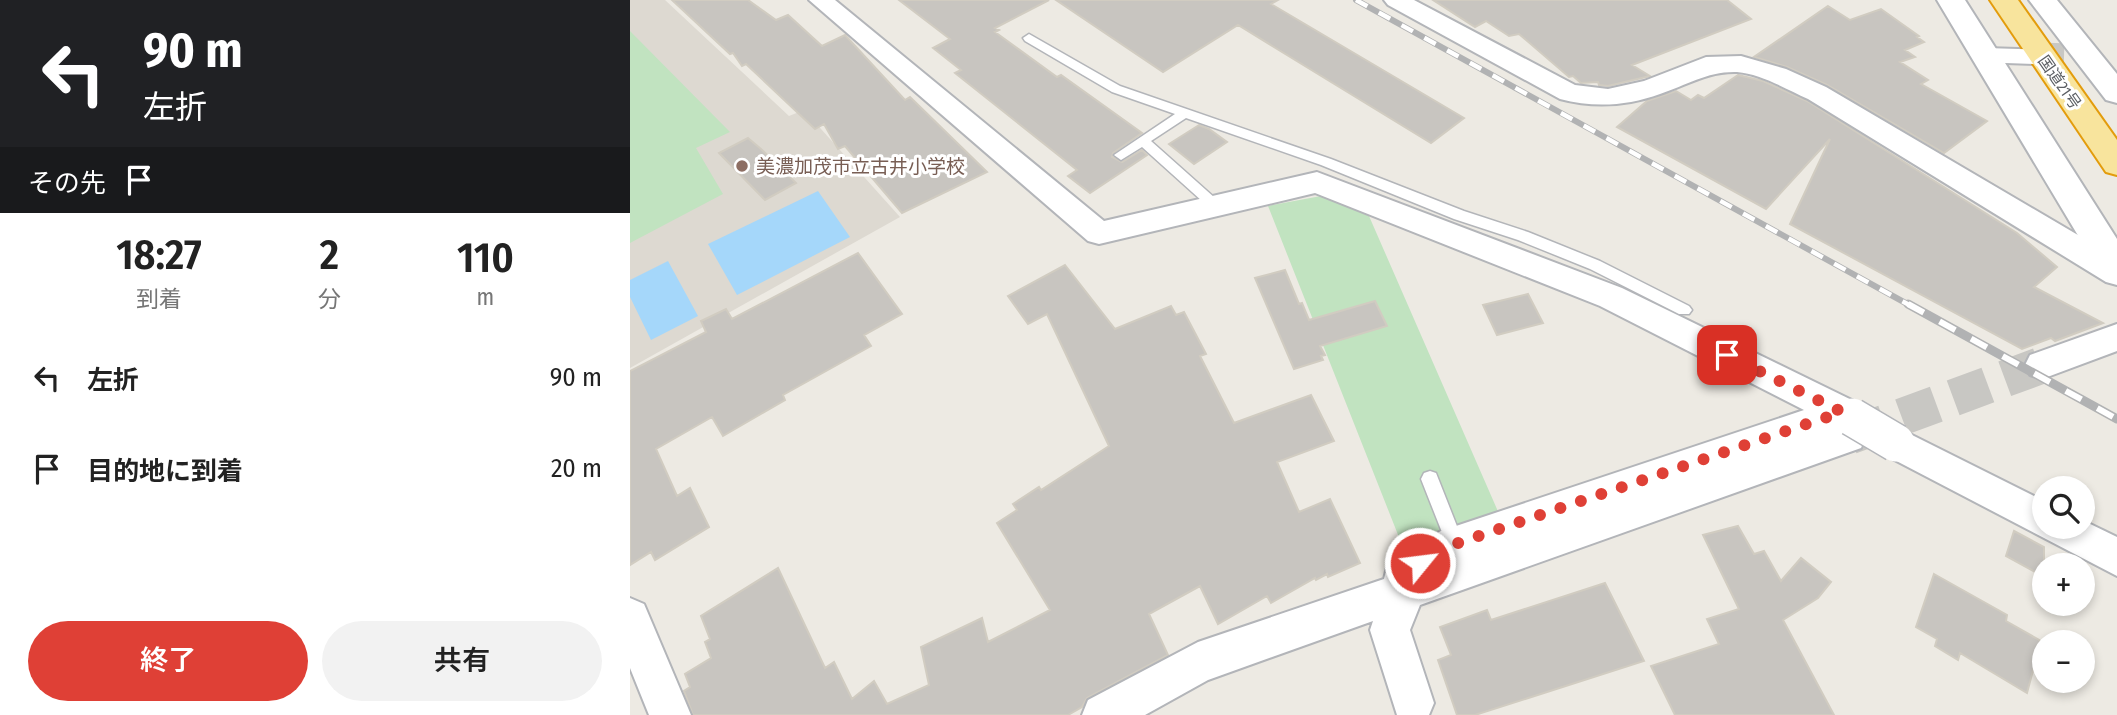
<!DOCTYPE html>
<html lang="ja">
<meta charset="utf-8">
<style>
:root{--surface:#fff;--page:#f2f2f2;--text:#222;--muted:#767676;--accent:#df4036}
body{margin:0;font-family:"Fira Sans Condensed","Noto Sans JP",sans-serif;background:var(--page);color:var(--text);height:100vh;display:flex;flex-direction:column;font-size:26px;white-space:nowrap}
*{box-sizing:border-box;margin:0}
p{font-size:23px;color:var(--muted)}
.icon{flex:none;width:38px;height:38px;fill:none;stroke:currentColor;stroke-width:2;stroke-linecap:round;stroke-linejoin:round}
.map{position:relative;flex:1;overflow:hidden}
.details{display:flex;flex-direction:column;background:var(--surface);width:630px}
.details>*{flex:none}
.banner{background:#202124;color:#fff;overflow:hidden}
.tools{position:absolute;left:1402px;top:476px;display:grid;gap:14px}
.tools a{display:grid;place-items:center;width:63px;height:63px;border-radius:50%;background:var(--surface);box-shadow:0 4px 10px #0003;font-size:35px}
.pin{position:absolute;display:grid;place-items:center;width:60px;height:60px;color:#fff;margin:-30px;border-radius:14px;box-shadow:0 4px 10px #0006}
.me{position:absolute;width:77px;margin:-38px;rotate:61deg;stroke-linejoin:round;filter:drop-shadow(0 0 5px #0008)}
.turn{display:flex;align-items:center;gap:24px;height:147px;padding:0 28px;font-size:32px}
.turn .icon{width:91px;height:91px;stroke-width:2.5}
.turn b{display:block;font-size:49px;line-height:60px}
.then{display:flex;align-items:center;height:66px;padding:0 28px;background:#0003;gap:14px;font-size:26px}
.eta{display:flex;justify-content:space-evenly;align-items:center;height:119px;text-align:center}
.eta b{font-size:42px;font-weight:600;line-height:49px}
.primary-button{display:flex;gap:14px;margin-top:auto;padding:14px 28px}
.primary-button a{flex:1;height:80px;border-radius:42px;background:var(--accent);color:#fff;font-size:28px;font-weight:600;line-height:80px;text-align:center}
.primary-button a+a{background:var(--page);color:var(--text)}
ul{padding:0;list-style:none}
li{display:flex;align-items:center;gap:21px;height:91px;padding:0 28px}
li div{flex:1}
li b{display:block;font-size:26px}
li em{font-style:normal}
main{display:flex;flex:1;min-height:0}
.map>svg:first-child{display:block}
.education{fill:#ddd9d1}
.green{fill:#c1e3c0}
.water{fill:#a5d7fa}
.building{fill:#c8c5c0;stroke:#d1ccc1;stroke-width:2}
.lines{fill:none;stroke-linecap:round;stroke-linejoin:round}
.minor-tunnel-far1{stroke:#c8c7c3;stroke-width:27;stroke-dasharray:27 14;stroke-linecap:butt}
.minor-tunnel{stroke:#c8c7c3;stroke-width:37;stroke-dasharray:37 18;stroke-linecap:butt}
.service-casing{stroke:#b3b5b9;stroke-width:3}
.minor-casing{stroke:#b3b5b9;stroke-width:4}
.tertiary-casing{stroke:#b3b5b9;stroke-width:4}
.trunk-casing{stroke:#e39c0c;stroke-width:4}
.service{fill:#fff;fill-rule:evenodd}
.minor{fill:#fff;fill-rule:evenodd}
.tertiary{fill:#fff;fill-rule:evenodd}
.trunk{fill:#f8e49d;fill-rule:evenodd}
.rail-far1-casing{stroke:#b1b2b3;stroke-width:6}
.rail-casing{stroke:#b1b2b3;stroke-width:9}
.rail-far1{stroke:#fff;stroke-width:4.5;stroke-dasharray:13;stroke-linecap:butt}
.rail{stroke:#fff;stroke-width:6;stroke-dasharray:18;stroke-linecap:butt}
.minor-bridge-casing{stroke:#b3b5b9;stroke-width:40;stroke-linecap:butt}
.minor-bridge{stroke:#fff;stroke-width:37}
.route{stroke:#df4036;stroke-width:12;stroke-dasharray:0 21.6}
.education-dot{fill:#8d6e63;stroke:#fff;stroke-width:2.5}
.labels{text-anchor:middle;stroke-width:6;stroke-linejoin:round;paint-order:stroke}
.far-street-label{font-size:16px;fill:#5b5e63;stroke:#fff}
.education-label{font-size:19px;fill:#785e54;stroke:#fff;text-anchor:start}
</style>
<main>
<section class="details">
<div class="banner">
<div class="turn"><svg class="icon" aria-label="left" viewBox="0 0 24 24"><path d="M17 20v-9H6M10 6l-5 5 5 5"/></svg><div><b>90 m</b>左折</div></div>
<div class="then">その先<svg class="icon" aria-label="arrive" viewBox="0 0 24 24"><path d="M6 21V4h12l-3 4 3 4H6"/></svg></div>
</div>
<div class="eta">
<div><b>18:27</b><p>到着</p></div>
<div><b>2</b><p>分</p></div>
<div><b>110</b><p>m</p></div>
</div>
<ul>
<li><svg class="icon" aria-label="left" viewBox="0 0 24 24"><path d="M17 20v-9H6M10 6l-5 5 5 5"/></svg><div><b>左折</b></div><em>90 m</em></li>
<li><svg class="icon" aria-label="arrive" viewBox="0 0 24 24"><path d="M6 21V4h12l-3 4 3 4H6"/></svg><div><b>目的地に到着</b></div><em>20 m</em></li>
</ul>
<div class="primary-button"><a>終了</a><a>共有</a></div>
</section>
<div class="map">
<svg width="1487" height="715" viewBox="0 0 1487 715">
<rect width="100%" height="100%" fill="#edeae3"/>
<!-- education -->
<path class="education" d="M0,0H35L159,116L174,110L270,217L0,368Z"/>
<!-- green -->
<path class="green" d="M0,31L100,132L66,148L93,194L0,243Z
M691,196L739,216L870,516L776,555L638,206Z"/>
<!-- water -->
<path class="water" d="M188,191L220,237L107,295L78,244Z
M38,261L68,316L21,340L0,297V280Z"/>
<!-- building -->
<path class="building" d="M42,0H118L146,20L158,15L192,46L215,35L275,100L280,97L357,172L272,213L215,146L208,149L194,124L185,129L116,64L112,66L103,53L100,54Z
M269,0H419L365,28L369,30L365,32L427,77L431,75L512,133L483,153L482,157L492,162L512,150L517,155L460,193L438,176L447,170L325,73L331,70L303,48L320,39Z
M426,0H648L641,4L834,118L801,143L608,25L533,72Z
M803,0H1097L1121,19L1002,65L1020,76L978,86L969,85L968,82L951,83L943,76L939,77L889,34L879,36L856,21L845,27Z
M1198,6L1220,20L1251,9L1289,36L1287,37L1294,42L1275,50L1285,57L1270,62L1298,80L1291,84L1357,121L1314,153L1197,85L1157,67L1124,57Z
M1108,75L1133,81L1177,101L1387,233L1427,267L1404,287L1473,323L1425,341L1421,338L1392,349L1160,224L1200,139L1136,209L987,127L1017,101L1046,91L1061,100L1068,95L1074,98Z
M569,125L579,129L597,142L564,164L539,144Z
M118,138L131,149L166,183L135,200L89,153Z
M228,253L272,314L234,335L241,346L153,395L155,400L93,436L82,417L26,449L47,496L60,488L79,527L25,560L21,552L0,565V371L76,332L71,321L96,309L102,319Z
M435,265L485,329L541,306L546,315L554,312L576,354L570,356L604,423L681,395L704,441L647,462L669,512L700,499L730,563L698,577L697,574L686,580L685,578L641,603L637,596L588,624L570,586L519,614L538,655L457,698L452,707L438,715H63L54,691L60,687L55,674L81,658L75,642L80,639L71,616L148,568L195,668L204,662L222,699L244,681L257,704L299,685L291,647L352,618L358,642L420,610L367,523L387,510L383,504L409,487L411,490L479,446L417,314L398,324L378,296Z
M655,270L669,304L672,303L679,320L745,301L757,326L690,346L695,355L691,356L693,360L664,369L625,278Z
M898,294L913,323L867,335L853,305Z
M1108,526L1124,554L1134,551L1151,581L1171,558L1201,582L1188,598L1153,620L1204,715H1045L1021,666L1089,644L1077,619L1109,609L1073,535Z
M1384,531L1414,547V577L1376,556Z
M1304,574L1377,615L1376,621L1411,641L1397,693L1330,653L1328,660L1305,646L1307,639L1286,627Z
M975,583L1014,661L845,715H827L808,660L821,655L810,627L857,610L861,620Z"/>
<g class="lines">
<!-- minor-tunnel-far1 -->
<path class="minor-tunnel-far1" d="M1407,56L1443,57"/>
<!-- minor-tunnel -->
<path class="minor-tunnel" d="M1220,436L1412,365"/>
<!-- service casing -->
<g class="service-casing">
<path id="service" d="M399,34L490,86L701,159L834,211L898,232L970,261L1059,306L1062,310L1059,314H1049L960,269L888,240L824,219L691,165L556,118L521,141L594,206L592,210H582L512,147L491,160L484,155L545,114L482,92L395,41L393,38Z
M800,471L806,473L834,544L831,550L825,553L819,550L791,479L794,473Z"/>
</g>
<!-- minor casing -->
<g class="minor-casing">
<path id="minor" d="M179,0H205L474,221L687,172L992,288L1234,406L1239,417L1232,429L1236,437L1231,448L790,605L780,630L804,703L799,715H767L740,630L743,621L578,680L515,715H452L458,700L568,642L754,579L759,559L811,531L1174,410L970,306L685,193L469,244L458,241Z
M754,0H784L945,85L978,89L1014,81L1076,57L1111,56L1156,69L1196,87L1487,258V285L1476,282L1178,99C1156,89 1131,74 1107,72C1078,71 1057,85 1030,94C997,106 964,108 930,99L758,5Z
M1356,48L1416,50L1420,56L1416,62L1407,64L1347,62L1343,56L1347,50Z
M1487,324V351L1412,379L1400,375L1395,365L1400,355Z
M1266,427L1414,501V527H1452V520L1487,537V576L1253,454L1248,443L1253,432Z
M0,598L14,604L61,715H19L0,668Z"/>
</g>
<!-- tertiary casing -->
<g class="tertiary-casing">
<path id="tertiary" d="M1307,0H1335L1487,239V283L1474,279Z
M1399,0H1427L1487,74V103L1476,100Z"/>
</g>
<!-- trunk casing -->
<g class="trunk-casing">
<path id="trunk" d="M1360,0H1388L1487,140V175L1476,172Z"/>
</g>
<!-- service -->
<use href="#service" class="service"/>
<!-- minor -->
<use href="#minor" class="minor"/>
<!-- tertiary -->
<use href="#tertiary" class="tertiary"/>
<!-- trunk -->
<use href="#trunk" class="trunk"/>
<!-- rail-far1 casing -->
<g class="rail-far1-casing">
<path id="rail-far1" d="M726,0L1281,306"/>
</g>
<!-- rail casing -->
<g class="rail-casing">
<path id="rail" d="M1278,304L1487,419"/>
</g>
<!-- rail-far1 -->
<use href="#rail-far1" class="rail-far1"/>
<!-- rail -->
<use href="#rail" class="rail"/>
<!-- minor-bridge casing -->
<g class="minor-bridge-casing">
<path id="minor-bridge" d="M1222,417L1266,443"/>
</g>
<!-- minor-bridge -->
<use href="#minor-bridge" class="minor-bridge"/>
</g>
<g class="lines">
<!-- route -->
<path class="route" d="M790,563L825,544L1212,412L1097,355"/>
</g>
<!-- markers -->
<circle class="education-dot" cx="112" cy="166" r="7"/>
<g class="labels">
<!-- far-street labels -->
<g class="far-street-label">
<text transform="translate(1430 82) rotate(55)" y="6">国道21号</text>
</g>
<!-- education labels -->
<g class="education-label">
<text x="126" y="173">美濃加茂市立古井小学校</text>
</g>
</g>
</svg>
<div class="tools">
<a><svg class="icon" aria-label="search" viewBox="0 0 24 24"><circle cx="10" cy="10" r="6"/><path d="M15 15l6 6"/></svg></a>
<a>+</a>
<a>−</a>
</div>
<div class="pin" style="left:1097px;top:355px;background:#d93025"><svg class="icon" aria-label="arrive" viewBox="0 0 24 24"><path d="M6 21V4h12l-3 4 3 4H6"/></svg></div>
<svg class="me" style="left:790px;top:563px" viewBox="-20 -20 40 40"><circle r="17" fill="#df4036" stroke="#fff" stroke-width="3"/><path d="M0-11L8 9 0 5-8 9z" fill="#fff"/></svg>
</div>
</main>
